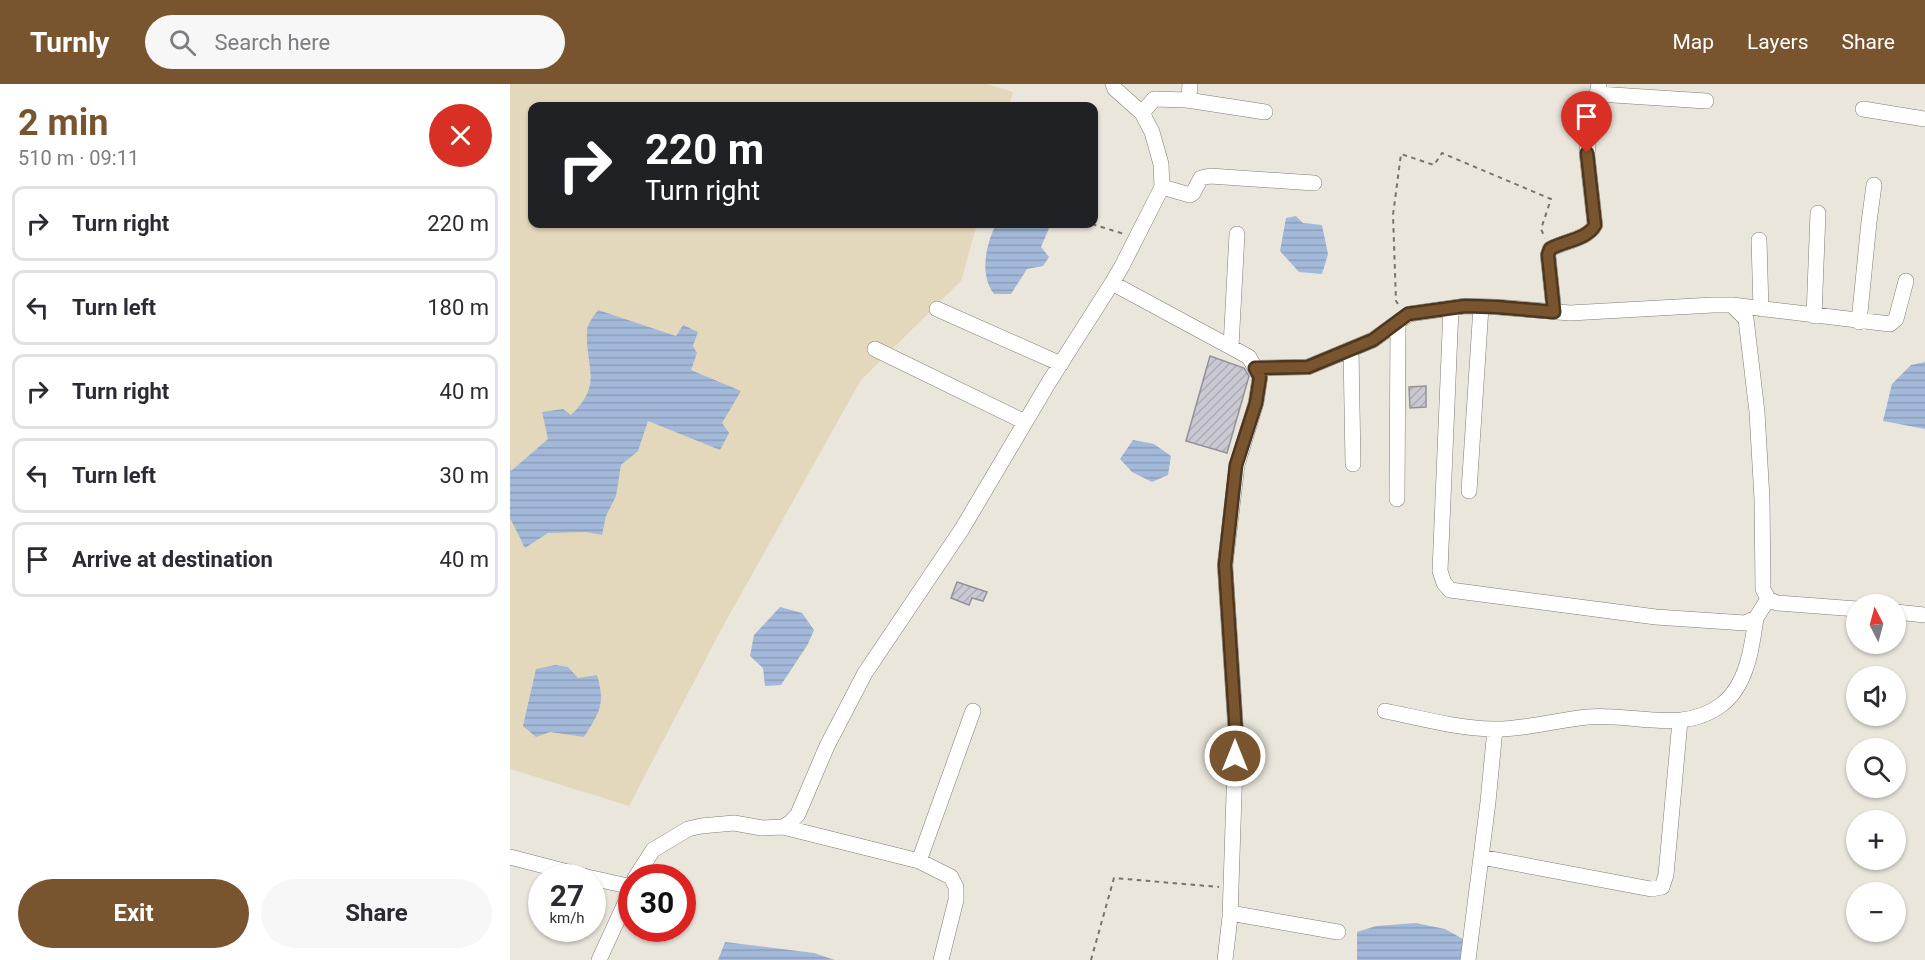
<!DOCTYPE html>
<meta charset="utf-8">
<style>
:root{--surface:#fff;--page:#f7f7f7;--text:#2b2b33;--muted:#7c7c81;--line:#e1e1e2;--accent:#78552e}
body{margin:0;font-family:Roboto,sans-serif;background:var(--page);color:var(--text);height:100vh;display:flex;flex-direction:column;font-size:22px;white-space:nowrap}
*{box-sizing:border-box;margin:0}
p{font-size:20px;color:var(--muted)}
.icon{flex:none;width:33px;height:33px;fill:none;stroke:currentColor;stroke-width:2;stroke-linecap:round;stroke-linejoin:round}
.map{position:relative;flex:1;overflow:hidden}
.panel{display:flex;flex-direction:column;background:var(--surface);width:510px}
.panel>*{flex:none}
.banner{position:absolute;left:18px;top:18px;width:570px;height:126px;border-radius:12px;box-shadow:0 2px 4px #0004;background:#202124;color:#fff;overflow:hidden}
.needle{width:39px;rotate:354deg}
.controls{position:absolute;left:1336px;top:510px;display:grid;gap:12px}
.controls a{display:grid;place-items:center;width:60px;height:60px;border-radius:50%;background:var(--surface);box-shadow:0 2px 4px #0004;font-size:30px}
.speed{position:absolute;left:18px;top:780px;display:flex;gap:12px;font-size:30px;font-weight:700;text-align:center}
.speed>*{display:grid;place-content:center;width:78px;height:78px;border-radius:50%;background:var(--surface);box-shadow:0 2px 4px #0004;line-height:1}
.speed small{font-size:15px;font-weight:400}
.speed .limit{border:9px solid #d22;background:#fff;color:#111}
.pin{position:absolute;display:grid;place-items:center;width:51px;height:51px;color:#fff;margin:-62px -26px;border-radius:50% 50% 50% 0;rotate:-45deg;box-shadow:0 0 6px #0007}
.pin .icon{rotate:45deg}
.me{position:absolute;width:66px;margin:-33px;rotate:0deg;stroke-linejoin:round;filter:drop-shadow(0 0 4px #0008)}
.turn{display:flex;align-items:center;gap:21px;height:126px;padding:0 18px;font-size:27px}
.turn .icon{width:78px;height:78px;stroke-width:2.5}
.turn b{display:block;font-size:42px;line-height:51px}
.round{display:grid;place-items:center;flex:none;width:63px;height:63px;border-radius:32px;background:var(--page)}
.summary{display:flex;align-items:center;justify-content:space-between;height:102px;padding:0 18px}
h1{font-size:36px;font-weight:700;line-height:45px;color:var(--accent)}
.cta{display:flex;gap:12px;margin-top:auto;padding:12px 18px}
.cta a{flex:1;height:69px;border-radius:36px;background:var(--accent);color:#fff;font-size:24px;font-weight:700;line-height:69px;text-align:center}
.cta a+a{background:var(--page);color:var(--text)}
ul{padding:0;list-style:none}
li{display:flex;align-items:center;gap:18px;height:75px;margin:0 12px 9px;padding:0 6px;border:3px solid var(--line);border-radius:12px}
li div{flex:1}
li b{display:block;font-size:22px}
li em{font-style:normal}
header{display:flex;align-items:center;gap:36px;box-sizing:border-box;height:84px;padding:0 30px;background:var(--accent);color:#fff}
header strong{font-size:28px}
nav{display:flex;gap:33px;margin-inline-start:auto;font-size:21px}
.search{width:420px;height:54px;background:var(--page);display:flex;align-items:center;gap:15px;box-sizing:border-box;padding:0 21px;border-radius:33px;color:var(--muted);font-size:22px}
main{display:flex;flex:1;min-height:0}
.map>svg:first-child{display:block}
.grass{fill:#e4d8bc}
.water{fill:url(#water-rules)}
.building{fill:url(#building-hatch);stroke:#93919a;stroke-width:1.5}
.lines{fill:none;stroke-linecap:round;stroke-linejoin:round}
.street-casing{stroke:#807d74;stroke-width:16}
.path{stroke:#77746e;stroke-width:2;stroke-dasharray:4.5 4.5;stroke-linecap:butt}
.street{stroke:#fff;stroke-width:15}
.route-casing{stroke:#4e371e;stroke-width:15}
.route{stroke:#78552e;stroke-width:10}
</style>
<header>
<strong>Turnly</strong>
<div class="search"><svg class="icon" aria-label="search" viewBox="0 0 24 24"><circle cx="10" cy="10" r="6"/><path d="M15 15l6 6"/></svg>Search here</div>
<nav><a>Map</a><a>Layers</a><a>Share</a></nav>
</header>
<main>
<section class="panel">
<div class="summary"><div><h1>2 min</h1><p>510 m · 09:11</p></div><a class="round" style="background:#d93025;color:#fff"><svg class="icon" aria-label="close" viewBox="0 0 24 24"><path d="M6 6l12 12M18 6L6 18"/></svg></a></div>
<ul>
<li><svg class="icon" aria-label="right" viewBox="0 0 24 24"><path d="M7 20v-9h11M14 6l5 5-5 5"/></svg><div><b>Turn right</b></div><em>220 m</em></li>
<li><svg class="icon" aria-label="left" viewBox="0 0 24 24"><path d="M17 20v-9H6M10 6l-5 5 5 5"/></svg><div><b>Turn left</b></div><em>180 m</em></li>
<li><svg class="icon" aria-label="right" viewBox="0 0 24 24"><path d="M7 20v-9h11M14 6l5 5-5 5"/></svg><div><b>Turn right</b></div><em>40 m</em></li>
<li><svg class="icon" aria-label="left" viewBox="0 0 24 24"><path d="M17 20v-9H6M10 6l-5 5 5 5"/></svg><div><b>Turn left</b></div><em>30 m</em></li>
<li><svg class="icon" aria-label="arrive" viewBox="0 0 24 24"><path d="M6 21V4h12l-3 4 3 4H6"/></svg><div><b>Arrive at destination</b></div><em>40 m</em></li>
</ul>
<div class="cta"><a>Exit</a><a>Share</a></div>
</section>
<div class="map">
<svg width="1415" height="876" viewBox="0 0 1415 876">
<defs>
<pattern id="water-rules" width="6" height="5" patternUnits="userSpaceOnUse" patternTransform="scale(1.5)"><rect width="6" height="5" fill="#a3b9d9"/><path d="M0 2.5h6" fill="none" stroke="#8c9eb9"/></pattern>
<pattern id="building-hatch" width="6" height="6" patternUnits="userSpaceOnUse" patternTransform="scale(1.5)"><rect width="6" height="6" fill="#cac8d2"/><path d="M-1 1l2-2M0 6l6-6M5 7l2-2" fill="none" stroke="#adabb3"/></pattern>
</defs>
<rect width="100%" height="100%" fill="#eae6dc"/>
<!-- grass -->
<path class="grass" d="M0,0H477L503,8L499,22H22V140H467L451,197L351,296L212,544L119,722L0,685Z"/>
<!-- water -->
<path class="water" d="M786,132L793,139L812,141L818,170L812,190L789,188L770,167L776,134Z
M486,140H535L540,142L531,163L539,173L533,182L517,185L501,210H484C469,190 476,161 486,140Z
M88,226L166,252L173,241L188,248L183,262L187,269L181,286L231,307L212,339L219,349L210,366L138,337L128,367L111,381L106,412L96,432L92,451L76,448L38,449L15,464L0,434V384L1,387L38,355L32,328L53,325L61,331C94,300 75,283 77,247C77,240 84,232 88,226Z
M1415,278V345L1373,337L1382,300L1401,281Z
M623,356L644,360L661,372L658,391L642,398L622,388L610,375Z
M270,523L292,529L304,546L298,560L271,601L255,602L253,584L240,572L244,551Z
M45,581L58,583L68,594L87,591C96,621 89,629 74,653L40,648L26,653L13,642L26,585Z
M906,839L935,845L960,859L959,876H847V848L866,842Z
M215,858L304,869L325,876H208Z"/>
<!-- building -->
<path class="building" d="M700,272L734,284L739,292L717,369L676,357Z
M916,302V323L900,324L899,303Z
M447,498L477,508L473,517L462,514L459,521L441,514Z"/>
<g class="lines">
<!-- street casing -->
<g class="street-casing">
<path id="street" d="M1088,10L1196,17
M677,16L755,28
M1353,25L1415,35
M632,29L644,15L677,16L679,13L680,0
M652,103L680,111L683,109L691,94L700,92L804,99
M1249,156L1251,225
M602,199L739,273L750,293L746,319L727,381L715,481L726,650L720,833L715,876
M1222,221L1380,240L1386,235L1396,197
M941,224L930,487L934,499L940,506L1146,533L1235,539L1246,534L1258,515
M427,225L551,280
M1044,228L1038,171L1040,165C1055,157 1078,155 1085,141L1077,70L1079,49L1089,0
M1304,232L1308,129
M1349,238L1359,138L1364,101
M721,263L727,150
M365,265L515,338
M841,265L843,380
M745,284L798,283L863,256L899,230L955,222L987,223L1060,229L1203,221H1222L1236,235L1247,328L1252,415L1253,505L1258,515L1267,519L1347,525
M959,407L971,223
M887,415L888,238
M1386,528L1415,531
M875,627C910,634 946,644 983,645C1014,646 1046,636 1078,633C1122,629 1173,650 1211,621C1237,602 1242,563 1246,534
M273,743L409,777L441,793L446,803V816L431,876
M0,773L81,794
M971,773L1141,805L1152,803L1156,791L1170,637
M409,777L463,627
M82,794L122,803
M125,794L143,766L178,745L191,742L224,739L252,744L273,743L281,738L288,730L317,662L355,589L452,445L539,298L602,199L612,182L652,103L651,80L642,48L632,29L605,5L603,0
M720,829L828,848
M89,876L122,804
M958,876L978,718L985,645"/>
</g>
<!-- path -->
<path class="path" d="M582,140L614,150
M888,220L886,217L883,131L891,70L924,81L932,69L1041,115L1031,145L1035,154
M581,876L604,794L709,803"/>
<!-- street -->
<use href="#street" class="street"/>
</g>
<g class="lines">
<!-- route casing -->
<g class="route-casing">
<path id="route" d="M725,672L726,650L715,481L726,381L746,319L750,293L745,284L798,283L863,256L898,230L955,222L987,223L1044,228L1038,171L1040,165C1054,157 1078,155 1085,141L1077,69"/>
</g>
<!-- route -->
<use href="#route" class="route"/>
</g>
</svg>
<div class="controls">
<a><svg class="needle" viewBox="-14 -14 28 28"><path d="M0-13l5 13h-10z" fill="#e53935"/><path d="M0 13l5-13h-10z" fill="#7c7c81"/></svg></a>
<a><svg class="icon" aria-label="sound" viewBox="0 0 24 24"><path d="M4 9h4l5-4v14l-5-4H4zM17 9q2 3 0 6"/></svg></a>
<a><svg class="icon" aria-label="search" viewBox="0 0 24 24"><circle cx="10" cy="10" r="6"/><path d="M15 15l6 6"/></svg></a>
<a>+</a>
<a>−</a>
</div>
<div class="speed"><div>27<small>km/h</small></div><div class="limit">30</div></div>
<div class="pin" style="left:1077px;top:69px;background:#d93025"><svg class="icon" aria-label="arrive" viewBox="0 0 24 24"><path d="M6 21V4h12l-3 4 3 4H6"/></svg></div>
<svg class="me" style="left:725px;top:672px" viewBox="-20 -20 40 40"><circle r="17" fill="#78552e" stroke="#fff" stroke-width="3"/><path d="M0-11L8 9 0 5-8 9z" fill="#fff"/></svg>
<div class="banner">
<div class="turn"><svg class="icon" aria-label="right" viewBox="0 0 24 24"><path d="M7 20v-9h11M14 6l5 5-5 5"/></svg><div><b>220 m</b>Turn right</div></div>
</div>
</div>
</main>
